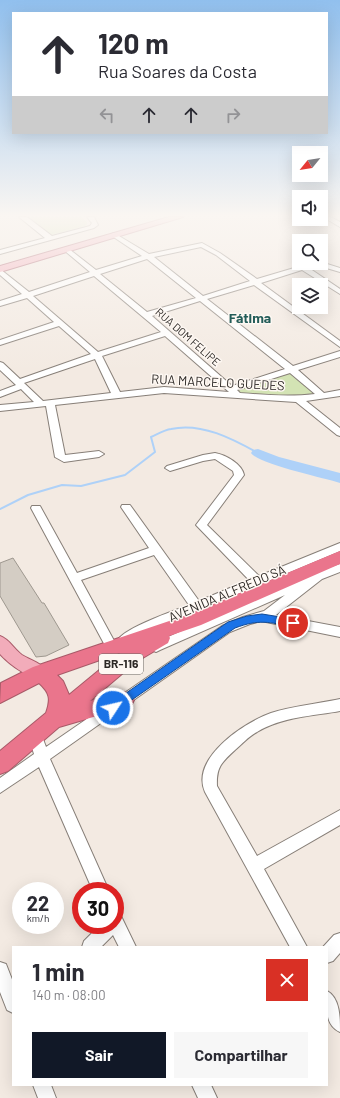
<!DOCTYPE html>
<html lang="pt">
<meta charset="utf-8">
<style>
:root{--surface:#fff;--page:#f7f7f7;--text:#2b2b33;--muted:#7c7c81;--accent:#111827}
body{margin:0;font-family:Barlow,sans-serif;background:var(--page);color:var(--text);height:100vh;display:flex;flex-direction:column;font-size:15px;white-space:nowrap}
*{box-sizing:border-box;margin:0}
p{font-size:13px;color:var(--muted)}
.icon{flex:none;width:22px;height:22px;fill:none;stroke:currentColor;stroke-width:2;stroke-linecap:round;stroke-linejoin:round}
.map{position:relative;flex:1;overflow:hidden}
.sheet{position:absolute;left:12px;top:946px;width:316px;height:140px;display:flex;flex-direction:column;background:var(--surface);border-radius:0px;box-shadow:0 4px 16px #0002}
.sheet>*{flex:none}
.top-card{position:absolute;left:12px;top:12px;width:316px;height:122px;border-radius:0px;box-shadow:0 4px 16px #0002;background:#fff;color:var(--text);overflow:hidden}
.needle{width:26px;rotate:240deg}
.controls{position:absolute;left:292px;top:146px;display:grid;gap:8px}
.controls a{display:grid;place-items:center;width:36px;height:36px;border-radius:0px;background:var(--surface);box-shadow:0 4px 16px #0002;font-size:20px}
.speed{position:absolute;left:12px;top:882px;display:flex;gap:8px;font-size:20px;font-weight:700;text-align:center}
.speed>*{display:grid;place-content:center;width:52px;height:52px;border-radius:50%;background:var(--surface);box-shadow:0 4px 16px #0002;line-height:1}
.speed small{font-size:10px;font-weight:400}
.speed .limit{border:6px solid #d22;background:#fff;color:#111}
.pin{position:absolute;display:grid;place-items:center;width:34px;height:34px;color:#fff;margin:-17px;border:2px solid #fff;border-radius:50%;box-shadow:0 1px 4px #0007}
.me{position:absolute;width:44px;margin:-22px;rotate:55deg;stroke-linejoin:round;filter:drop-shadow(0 0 3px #0008)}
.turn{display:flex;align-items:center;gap:14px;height:84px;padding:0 20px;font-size:18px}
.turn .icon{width:52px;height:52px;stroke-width:2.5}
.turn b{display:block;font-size:28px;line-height:34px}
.lanes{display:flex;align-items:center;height:38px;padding:0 20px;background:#0003;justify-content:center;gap:20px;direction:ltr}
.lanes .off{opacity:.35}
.round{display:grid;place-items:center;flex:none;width:42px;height:42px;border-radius:0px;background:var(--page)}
.head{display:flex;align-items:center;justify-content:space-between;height:68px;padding:0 20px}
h1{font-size:24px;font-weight:700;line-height:30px}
.cta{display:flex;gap:8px;margin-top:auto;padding:8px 20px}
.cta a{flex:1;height:46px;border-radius:0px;background:var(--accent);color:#fff;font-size:16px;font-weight:700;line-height:46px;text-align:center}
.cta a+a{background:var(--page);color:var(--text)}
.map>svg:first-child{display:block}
.green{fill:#d3e3b4}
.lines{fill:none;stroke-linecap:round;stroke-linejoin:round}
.stream{stroke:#aed1f8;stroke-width:2}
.river{fill:#aed1f8;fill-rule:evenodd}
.building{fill:#d4cdc4;stroke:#9e988f}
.minor-casing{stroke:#877f78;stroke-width:2}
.major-casing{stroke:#a85a68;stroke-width:2}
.highway-casing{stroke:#a85a68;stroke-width:2}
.minor{fill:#fff;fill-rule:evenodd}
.major{fill:#f2acba;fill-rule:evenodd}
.highway{fill:#ea758c;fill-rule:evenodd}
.route{fill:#1a73e8;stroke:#114b97}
.labels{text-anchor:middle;stroke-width:3;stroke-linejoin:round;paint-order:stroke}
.far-street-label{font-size:11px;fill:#2c2825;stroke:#fef8f3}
.shield{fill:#fef8f3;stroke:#6b6663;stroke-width:1}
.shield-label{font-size:12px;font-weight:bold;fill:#2c2825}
.street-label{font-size:13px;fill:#2c2825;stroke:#fef8f3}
.far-district-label{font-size:14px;font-weight:bold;fill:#235c58;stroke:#fef8f3}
</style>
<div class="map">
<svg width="340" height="1098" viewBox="0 0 340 1098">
<rect width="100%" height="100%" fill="#f3eae2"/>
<!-- green -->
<path class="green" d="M28,217H81L87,222V224L85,226L51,235Z
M292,371L320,394L296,398L243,395L237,389Z"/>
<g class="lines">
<!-- stream -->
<path class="stream" d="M0,509L28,495L62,485L81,486L125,475L155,452L151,437C158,434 164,430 171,429C201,422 233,439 258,453"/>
<!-- river -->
<path class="river" d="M258,449L279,457L340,473V483C324,478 258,464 251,453L253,450Z"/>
</g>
<!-- building -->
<path class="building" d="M13,558L42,603H44L69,645L46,656L36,657L0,596V563Z"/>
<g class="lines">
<!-- minor casing -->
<g class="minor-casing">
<path id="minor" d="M19,217H27L52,236L90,226L92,223L87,217H94L98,225L94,228L0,254V250L45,238Z
M323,217H331L340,222V227Z
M114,233L149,254L202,243L220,253L257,279L311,263H324L340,268V272L323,267L309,268L340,289V294L302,270L261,283L340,341V347L254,285L207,299L293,366L340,351V357L298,370L324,393L340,390V396L306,401L340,428V436L337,435L296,402L164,393L55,405L65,455L99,451L104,454L99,457L64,462L55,457L46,406L0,411V405L34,402L21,389L0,397V391L16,385L0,370V362L3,363L20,379L91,354L59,326L0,345V340L54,322L27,298L0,306V301L22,294L0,275V269L29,292L90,272L65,251V249H69L96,270L142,256L112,236V234ZM201,247L216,255L250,281L203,296L154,257ZM147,259L196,298L147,312L100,274ZM94,276L161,332L98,352L33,296ZM200,301L285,369L232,386L152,316ZM165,336L229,392L164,387L120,392L102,356ZM95,359L111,393L43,401L24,383ZM290,373L315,394C290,397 266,395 240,393L237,390Z
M215,453C226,455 242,464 244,475L207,525L259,576L340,543V551L140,635L123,646L119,644L117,641C124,628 173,611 189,605L154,555L81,580L118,648L116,651L112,653L108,651L31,508L32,506H40L77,573L149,548L121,507L122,505H130L199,601L249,580L196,525L234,475L233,471L215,459L203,461L170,471L165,468L167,466L203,455Z
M340,564V572L322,579L276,615L340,627V637L261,621L250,624L230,632L50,759L109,891H93L39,767L0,793V778L34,754L28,735L30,731L35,729L40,731L46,747L222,626L243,617L264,611L285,595L160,650L156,652L152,650L150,647L152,644L314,573Z
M340,699V711C313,716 281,717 257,732C249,736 242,744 235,750C222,762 216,767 217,786L257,856L340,810V825L264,869L307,947H290L205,792C190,758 245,722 271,713C293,706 317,704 340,699Z
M115,914L121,916L136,947H119L113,935L101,947H82L84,941L100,925H115Z
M340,933V953L333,961L327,963V947H323L334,935Z
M0,962L6,964L13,982V1013L7,1010L0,992Z
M327,991C340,998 340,1017 340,1032C324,1025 327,1006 327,991Z
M33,1085H51L56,1098H38Z
M192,1085H211L217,1098H198Z"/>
</g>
<!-- major casing -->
<g class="major-casing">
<path id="major" d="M169,217H183L0,272V266Z
M0,636C9,639 14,649 22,655C30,660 44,664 48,673L46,678C32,682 9,664 0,654Z"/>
</g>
<!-- highway casing -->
<g class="highway-casing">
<path id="highway" d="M340,551V564L201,625L169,636L170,638L168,643L136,662L90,701L124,692L131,694L134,700L131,706L59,727L8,771L0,774V751L46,713C51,699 50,693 39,683L0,703L1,683L33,667L187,615ZM120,653L69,695L63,681L57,675Z"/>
</g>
<!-- minor -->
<use href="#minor" class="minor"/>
<!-- major -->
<use href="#major" class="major"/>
<!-- highway -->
<use href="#highway" class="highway"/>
</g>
<!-- sky -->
<linearGradient id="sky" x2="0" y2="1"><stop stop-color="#91c0ee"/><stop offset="0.58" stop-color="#faf6f2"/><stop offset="1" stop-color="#faf6f2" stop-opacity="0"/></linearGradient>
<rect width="340" height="371" fill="url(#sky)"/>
<!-- route -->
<path class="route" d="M262,614L293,619L297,621L298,623L297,626L293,627C269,622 259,619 235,628L116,711L113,713L109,711L107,708L109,705L228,622L247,616Z"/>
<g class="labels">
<!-- far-street labels -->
<g class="far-street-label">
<text transform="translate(188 337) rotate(41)" y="4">RUA DOM FELIPE</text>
</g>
<!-- shield labels -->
<rect class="shield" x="99" y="654" width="44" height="20" rx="3"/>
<g class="shield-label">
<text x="121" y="668">BR-116</text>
</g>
<!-- street labels -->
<g class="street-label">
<text transform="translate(218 382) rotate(3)" y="5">RUA MARCELO GUEDES</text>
<text transform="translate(227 593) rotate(-23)" y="5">AVENIDA ALFREDO SÁ</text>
</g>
<!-- far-district labels -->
<g class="far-district-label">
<text x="250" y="323">Fátima</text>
</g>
</g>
</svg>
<div class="controls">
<a><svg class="needle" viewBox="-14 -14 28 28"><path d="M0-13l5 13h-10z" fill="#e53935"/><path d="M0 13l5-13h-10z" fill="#7c7c81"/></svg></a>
<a><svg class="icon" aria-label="sound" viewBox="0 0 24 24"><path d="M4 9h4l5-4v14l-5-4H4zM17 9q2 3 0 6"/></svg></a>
<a><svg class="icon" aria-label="search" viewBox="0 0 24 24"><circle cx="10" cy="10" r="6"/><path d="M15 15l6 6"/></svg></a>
<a><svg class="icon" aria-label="layers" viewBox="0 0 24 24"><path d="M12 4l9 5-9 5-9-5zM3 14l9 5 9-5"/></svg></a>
</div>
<div class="speed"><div>22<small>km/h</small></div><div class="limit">30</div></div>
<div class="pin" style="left:293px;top:623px;background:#d93025"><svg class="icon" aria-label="arrive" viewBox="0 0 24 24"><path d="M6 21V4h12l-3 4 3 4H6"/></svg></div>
<svg class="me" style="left:113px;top:708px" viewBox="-20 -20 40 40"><circle r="17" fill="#1a73e8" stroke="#fff" stroke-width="3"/><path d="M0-11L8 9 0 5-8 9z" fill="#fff"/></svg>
<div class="top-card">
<div class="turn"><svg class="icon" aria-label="ahead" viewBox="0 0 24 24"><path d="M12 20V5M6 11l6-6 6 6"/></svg><div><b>120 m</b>Rua Soares da Costa</div></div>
<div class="lanes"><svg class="icon off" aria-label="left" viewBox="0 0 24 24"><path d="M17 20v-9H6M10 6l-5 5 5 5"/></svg><svg class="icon" aria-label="ahead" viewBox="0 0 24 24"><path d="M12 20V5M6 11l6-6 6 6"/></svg><svg class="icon" aria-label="ahead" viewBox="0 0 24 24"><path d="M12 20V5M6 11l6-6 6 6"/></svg><svg class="icon off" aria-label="right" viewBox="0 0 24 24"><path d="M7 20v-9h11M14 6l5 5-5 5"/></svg></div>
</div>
<section class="sheet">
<div class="head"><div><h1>1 min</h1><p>140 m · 08:00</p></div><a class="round" style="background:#d93025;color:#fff"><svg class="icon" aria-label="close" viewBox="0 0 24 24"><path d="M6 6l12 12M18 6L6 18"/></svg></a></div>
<div class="cta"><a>Sair</a><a>Compartilhar</a></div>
</section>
</div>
